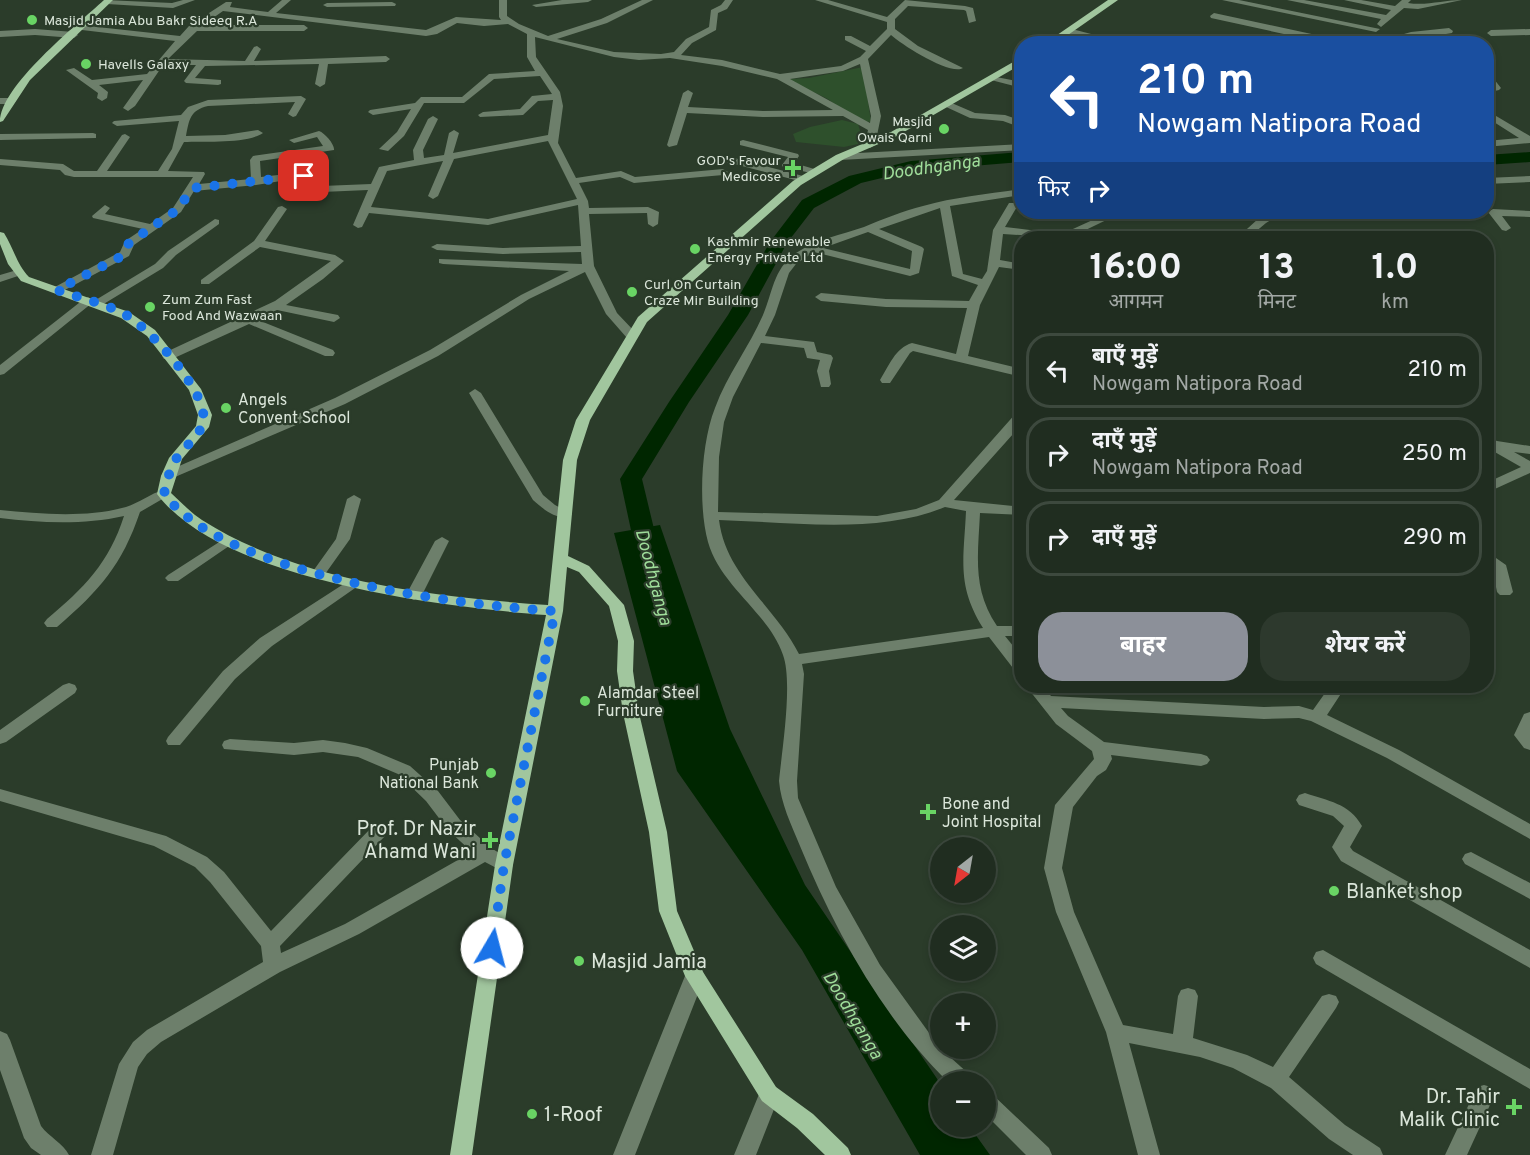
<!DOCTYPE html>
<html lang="hi">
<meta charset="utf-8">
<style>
:root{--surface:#202d20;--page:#2d392d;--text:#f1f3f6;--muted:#a2a8a5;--line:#3d493e;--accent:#8c9099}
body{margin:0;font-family:Overpass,"Noto Sans Devanagari",sans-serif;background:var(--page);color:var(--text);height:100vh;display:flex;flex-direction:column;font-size:22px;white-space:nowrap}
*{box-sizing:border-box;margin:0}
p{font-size:20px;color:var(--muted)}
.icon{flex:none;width:33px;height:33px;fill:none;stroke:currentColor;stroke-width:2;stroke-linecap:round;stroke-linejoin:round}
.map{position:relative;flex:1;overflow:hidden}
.sheet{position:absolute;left:1014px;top:231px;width:480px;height:462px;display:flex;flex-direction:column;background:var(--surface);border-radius:24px;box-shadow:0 3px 9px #0003,0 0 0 2px var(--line)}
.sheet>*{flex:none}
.hud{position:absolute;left:1014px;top:36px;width:480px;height:183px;border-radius:24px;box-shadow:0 3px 9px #0003,0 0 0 2px var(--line);background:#1a4fa0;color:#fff;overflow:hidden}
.needle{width:39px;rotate:211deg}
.tools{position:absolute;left:930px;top:837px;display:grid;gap:12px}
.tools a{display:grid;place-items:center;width:66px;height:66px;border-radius:50%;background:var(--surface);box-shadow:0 3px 9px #0003,0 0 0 2px var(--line);font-size:30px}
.pin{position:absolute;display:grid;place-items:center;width:51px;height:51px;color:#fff;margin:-26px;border-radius:12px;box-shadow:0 3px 9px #0006}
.me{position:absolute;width:66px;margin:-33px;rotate:8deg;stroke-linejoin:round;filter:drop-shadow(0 0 4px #0008)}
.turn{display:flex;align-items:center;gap:21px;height:126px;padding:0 24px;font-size:27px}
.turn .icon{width:78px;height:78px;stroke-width:2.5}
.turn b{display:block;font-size:42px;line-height:51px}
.then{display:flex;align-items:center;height:57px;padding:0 24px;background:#0003;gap:12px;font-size:22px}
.eta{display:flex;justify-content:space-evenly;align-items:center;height:102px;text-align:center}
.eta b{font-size:36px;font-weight:700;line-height:42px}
.button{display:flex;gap:12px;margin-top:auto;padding:12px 24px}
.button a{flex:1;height:69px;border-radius:24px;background:var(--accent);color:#fff;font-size:24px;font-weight:700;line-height:69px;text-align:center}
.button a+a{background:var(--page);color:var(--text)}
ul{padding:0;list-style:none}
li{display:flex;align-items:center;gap:18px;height:75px;margin:0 12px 9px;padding:0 12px;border:3px solid var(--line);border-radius:24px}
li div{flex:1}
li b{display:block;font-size:22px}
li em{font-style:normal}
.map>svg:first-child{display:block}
.green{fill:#2e502c}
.water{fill:#002600}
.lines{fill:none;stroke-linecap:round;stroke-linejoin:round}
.river{fill:#002600;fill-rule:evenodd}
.minor{fill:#6d7f6b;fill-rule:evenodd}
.major{fill:#a1c69e;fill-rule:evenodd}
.route{stroke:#1a73e8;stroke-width:10;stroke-dasharray:0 18}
.poi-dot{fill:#69d464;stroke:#2b3c2a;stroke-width:2}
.labels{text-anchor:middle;stroke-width:4.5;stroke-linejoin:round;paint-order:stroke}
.far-poi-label{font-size:14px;fill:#dbe6da;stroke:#2b3c2a;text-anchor:start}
.poi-label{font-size:16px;fill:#dbe6da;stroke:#2b3c2a;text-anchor:start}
.water-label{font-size:18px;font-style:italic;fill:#9fdd9a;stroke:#2b3c2a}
.near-poi-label{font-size:20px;fill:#dbe6da;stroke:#2b3c2a;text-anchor:start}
</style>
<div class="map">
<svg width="1530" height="1155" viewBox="0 0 1530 1155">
<rect width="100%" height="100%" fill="#2b3c2a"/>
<!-- green -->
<path class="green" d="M863,67L871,122C852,122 839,105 824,97C812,91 799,87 787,82L788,79L809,78Z
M842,120L858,124L861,134L858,144L844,147L796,142L793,134L810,127Z"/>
<!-- water -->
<path class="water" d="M660,525L730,729L805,885L940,1083V1126L970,1127L990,1155H920L802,950L677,771L614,533Z"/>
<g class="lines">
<!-- river -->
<path class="river" d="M1022,152V162L911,171L861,183L814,208L787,243L748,315L689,402L642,479L661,558L657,563L649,565L641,563L637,558L620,479L669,402L728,315L770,242L802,200L849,176L911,161Z
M1530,152V162L1486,165V155Z"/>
<!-- minor -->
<path class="minor" d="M105,0L172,3L183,0H195L173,8L107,4L103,2Z
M282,0H291L276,13L426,30L456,17L501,20L499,17V0H507V16L519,24L548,36L601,19L642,0H653L607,23L557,39L614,52L661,54L674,52L686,39L709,27L711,10L721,5L725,0H733L727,9L718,13L716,30L692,43L681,55L722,60L780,74L841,66L860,57L866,51L845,40V36H851L870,46L887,29V22L815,0H828L887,17L905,0L965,6L973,8L976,21L969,23L966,11L964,10L908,6L895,19V29L918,46L963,68C951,76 902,45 891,35L868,59L881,116L875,145L870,148L865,145L868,130L843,116L763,117L687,113L677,145L669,147L667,145L683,93L688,90L693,93L688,107L763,111L833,110L777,79L722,66L670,58L639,60L614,57L535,37L536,57L560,92L563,106L558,143L576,178L621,171L635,177L723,169L728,172L723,175L634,183L620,177L579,183L588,201L589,208L648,207L659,212L658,224L653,227L648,224L647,213L589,214L594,266L617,313L635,332V338H627L606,314L585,272L529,299L438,356L345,404L168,480L161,476L163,473L335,398L430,350L521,295L569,271L443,264L439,263V259L582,264L581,252L503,254L437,250L431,247L437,244L503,248L581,246L578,205L488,225L369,213L362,227L358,228L353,225L368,190L322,192L317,189L322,186L371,184L379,167L414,160L413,150L428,119L433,116L438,119L423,150L424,158L444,155L449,133L454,130L459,133L453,153L548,135L553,100L538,101L523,115L480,117L478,115L483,112L520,109L532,96L552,94L540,76L494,79L464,103H424L404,136L388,151L379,149L397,132L411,109L373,115L368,112L370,110L415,103L421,97H462L489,74L535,71L527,57V34L508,24L484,26L457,23L437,34L426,36L223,11L203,25H304L308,28L304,31H197L168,59L245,61L254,47L257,46L261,49L254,61L386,56L390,59L386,62L328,64L325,84L320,87L315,84L319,64L205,66L195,78L221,80V84L218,85L186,83L184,81L196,65H163L135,106L128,111L123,108L143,80L99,85L108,92L107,98L102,101L97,98L98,93L66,70L74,68L92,80L147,74L175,41L82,30L78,27L79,25L180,36L189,26L226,2H232L230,7L268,12ZM860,64L871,116L870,123L790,79L843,71ZM548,141L577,199L488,219L371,207L387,171L443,161L428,196L433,199L438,196L454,159Z
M562,0H592L588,2L536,7L532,5Z
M1222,0H1239L1380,29L1376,32Z
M1287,0H1304L1386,15L1391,10L1344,0H1361L1395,6L1402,0H1411L1408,3C1426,6 1444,0 1462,0L1418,9L1404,8L1381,27L1377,24L1381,19Z
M392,2L396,4L395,6L327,7L323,5L327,3Z
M1214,13L1344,41L1348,44H1330L1211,18L1210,16Z
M1068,28L1122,42L1123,44H1107L1065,33L1064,31Z
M1449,28L1453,31L1452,33L1385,44L1376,42L1411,32Z
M35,29L74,32L78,35L74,38L35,35L0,37V31Z
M1530,29V35L1491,36L1487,33L1491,30Z
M1222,34L1262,41L1266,44H1244L1223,40L1216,44H1204Z
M1486,69L1501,88L1499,90L1486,93V87L1490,86L1486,80Z
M991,76L1022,82V88L991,80Z
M301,96L306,99L296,116L293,117L288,114L295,102L208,106C190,110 189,120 186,136L225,135L258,130L263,133C247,144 204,141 184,142L168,171L204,172L205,174L199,184L251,179L250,160L253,156L323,146L317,137L294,143L289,140L319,131C325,133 335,145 334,150L260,161L261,177L303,172V164L308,161L313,164L312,176L256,185L194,191L181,212L134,245L129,256L61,292H53V288L120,252L125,241L143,229L93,218L92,216L105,205L110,208L105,214L150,224L173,208L193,177H74L65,175L60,170L0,165V159L63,164L74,171H97L122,135L125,134L130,137L107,171H158L172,149L179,121L117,126L112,123L114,121L181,115L188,107L208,100Z
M0,98H11L16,101L11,104H0Z
M947,101L975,113L1005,115L1022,121V128L1003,121L970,118L944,106V102Z
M1486,110L1530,136V143L1486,147V141L1519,138L1486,117Z
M93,133L96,134V138L0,140V134Z
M743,140L798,154L799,156L794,163L821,171L816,174L783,167L782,165L788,157L740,145V141Z
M1022,144V150L840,160L835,157L840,154Z
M723,155L803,176L804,178L799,181L719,160L718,158Z
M1530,176V182L1486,184V178Z
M1022,189V195L950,206L963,274L982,279L987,271L993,230L1009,203H1017L1018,205L1005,227L1062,234L1110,212H1123L1069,238L1003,234L1000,260L1022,264V270L999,267L980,305L968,356L1022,369V377L913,351L910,353L890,383H882L880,380C889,366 895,348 912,343L956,354L967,308L886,307L821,301L815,297L821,293L886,299L969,301L978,285L952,276L940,208L879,229L922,247L924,249L919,273L910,276L814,252L796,264L789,273L775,315L765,336L814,342L817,352L831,355L833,358L829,371L831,384L829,387H821L817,371L820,360L807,358L804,348L761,343L733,397L724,422L719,457L718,512L877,516L916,509L939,500L1017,412L1022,411V424L954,500L1022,507V515L980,513C978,555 972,589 997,626H1022V636H1005L1022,657V673L1016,672L989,637L802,664L804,674L797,781L798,798L836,887L880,965L940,1048L970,1075L973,1082H948C882,1017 835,931 800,846C791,824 781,804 779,781C782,750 793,682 783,655C768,612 721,587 708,542C698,506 701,443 715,408C727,375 749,347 763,315C773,292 773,269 796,253C817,239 841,235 864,227C883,219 903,211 923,206C955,197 989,194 1022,189ZM868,232L912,251L910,269L823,248ZM945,507L966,511C964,558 956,585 983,628L799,654C775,606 726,576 719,520C791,522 878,535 945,507Z
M282,206L287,209L265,241L335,255L344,261L323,279L286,305L338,315L340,318L334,322L277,310L258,320L333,350L335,353L333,356H325L249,324L172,359H164L162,356L164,353L275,301L331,261L260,247L209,284H201V280L254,241L278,207Z
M1493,209L1530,211V217L1502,216L1511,228L1506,231L1502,230L1488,212Z
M1272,212H1284L1266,223L1248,238H1237L1258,219Z
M215,219L219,220V224L176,255L163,268L102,305L98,307L92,303L4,374L0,375V365L84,299L88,297L94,301L155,264L168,251Z
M17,270L21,271V275L0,282V275Z
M475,389L481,393L543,495L555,505L572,514L570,517C556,520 543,509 533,500L469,393Z
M1486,437L1497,441L1530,446V454L1514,452L1530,461V473L1486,493V483L1521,467L1486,447Z
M164,490L171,494L140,512C122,565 100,590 57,627H47L44,623L47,619C84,588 109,563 124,516C84,525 41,523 0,518V510C40,514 87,518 126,507C139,503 151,493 164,490Z
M354,495L361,499L350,539L323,577H313L311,574L336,539L347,499Z
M227,537L232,538L234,541L232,544L178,581H168L165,578L168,575Z
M442,537L449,541L422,595L414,600L409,598L406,595L435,541Z
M1486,551L1506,565L1513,592L1510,595H1500L1497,592L1492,567L1486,563Z
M353,578L361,583L358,586L272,646L235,679L180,745H168L166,741L168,737L223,671L260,638Z
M69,683L75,685L77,689L75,693L6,742L0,744V730L63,685Z
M1026,686H1043L1051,696L1264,707L1299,706L1313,710L1330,686H1346L1327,715L1399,750L1530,824V839L1387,758L1311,721L1299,718L1264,719L1061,708L1068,716L1104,742L1201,754L1207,756L1210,760L1207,764L1201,766L1111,755L1112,759L1106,770L1097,776L1073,807L1062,868L1074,912L1123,1025L1173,1034L1178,996L1181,990L1188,988L1195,990L1198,996L1193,1038L1247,1055L1273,1067L1322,996L1329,994L1336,996L1339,1002L1336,1008L1289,1077L1345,1125L1380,1148L1383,1155H1353L1329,1139L1271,1088L1233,1068L1200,1057L1129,1043L1160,1155H1138L1106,1032L1056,912L1044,868L1055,805L1094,759L1092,751L1056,724Z
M1530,712V750L1524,748L1514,735L1524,714Z
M230,739L294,743L323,740L345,743L367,748L410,766L438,791L460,820L491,848L511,860L513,865L511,870L504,872L485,862L359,934L280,972L161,1042L147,1054L138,1067L113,1155H91L119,1064L133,1042L147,1030L263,962L261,946L210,882L195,867L154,846L0,801V789L166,836L207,857L224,872L271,931L373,826L379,824L385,826L388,831L385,836L280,946L281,953L345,924L472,852L448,830L426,801L398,774L358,757L323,752L294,755L224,749L222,745L224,741Z
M1305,793C1328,801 1349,803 1362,826L1350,847L1353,851L1530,950V968L1341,861L1332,847L1344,826L1333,816L1299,805L1296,800L1299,795Z
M1471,852L1530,883V899L1465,864L1462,859L1465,854Z
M1323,950L1530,1069V1089L1316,964L1313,958L1316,952Z
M695,968L702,970L705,976L635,1155H613L685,976L688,970Z
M0,1031L7,1034L10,1040L41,1126C49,1137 63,1143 69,1155H41L31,1148L24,1138L0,1070Z
M769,1085L776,1087L780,1094L756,1155H734L762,1087Z
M1484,1085L1491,1087L1495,1094L1467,1155H1445L1477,1087Z
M986,1093L993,1095L1049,1148L1052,1155H1026L986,1115Z"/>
<!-- major -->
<path class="major" d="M104,0H113L30,80L3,121L0,122C0,86 77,25 104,0Z
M1108,0H1118L1055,44H1044Z
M1022,57V64L897,136L844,159L801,185L647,322L590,420L577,460L568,556L589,566L624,605L634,641L633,671L639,713L667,832L677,911L703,972L776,1087L813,1114L848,1148L851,1155H825L797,1128L762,1101L685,976L659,911L649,832L623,713L617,671L618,641L609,606L579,572L567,567L563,611L513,865L472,1155H450L495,865L546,615C443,607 223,581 157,494L161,476L169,458L196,426L198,415L189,390L147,336L121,318L21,281L8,264L0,244V232L4,233C13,247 17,265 29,277L129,312L155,330L201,389L212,415L209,427L182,459L171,493C181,502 191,513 202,520C299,582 435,597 548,605L563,460L576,420L638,317L793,181L836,155L891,132Z"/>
</g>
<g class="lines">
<!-- route -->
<path class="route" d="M304,176L193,188L177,210L129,243L122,256L57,290C79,298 105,303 126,315C150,329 210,394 203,423C200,435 186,446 178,456C170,468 167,480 164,494C226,576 457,605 555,611L504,865L492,948"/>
</g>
<!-- markers -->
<g class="poi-dot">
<circle cx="32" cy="20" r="6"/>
<circle cx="86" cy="64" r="6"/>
<circle cx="944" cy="129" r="6"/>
<path d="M790 159h6v6h6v6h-6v6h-6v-6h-6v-6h6z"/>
<circle cx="695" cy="249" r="6"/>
<circle cx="632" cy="292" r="6"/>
<circle cx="150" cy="307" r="6"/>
<circle cx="226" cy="408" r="6"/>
<circle cx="585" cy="701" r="6"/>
<circle cx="491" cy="773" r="6"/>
<path d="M925 803h6v6h6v6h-6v6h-6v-6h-6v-6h6z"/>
<path d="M487 831h6v6h6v6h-6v6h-6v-6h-6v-6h6z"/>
<circle cx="1334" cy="891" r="6"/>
<circle cx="579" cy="961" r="6"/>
<path d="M1511 1098h6v6h6v6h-6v6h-6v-6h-6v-6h6z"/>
<circle cx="532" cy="1114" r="6"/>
</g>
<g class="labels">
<!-- far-poi labels -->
<g class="far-poi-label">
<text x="44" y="25">Masjid Jamia Abu Bakr Sideeq R.A</text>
<text x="98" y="69">Havells Galaxy</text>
<text x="932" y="126" text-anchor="end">Masjid<tspan x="932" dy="16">Owais Qarni</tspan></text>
<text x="781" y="165" text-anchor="end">GOD's Favour<tspan x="781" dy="16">Medicose</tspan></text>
<text x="707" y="246">Kashmir Renewable<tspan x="707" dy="16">Energy Private Ltd</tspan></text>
<text x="644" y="289">Curl On Curtain<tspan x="644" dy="16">Craze Mir Building</tspan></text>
<text x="162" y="304">Zum Zum Fast<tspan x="162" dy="16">Food And Wazwaan</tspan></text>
</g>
<!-- poi labels -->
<g class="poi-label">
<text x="238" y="405">Angels<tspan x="238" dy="18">Convent School</tspan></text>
<text x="597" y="698">Alamdar Steel<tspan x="597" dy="18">Furniture</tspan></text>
<text x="479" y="770" text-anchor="end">Punjab<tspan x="479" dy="18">National Bank</tspan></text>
<text x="942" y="809">Bone and<tspan x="942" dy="18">Joint Hospital</tspan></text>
</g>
<!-- water labels -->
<g class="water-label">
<text transform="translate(931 167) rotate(-8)" y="6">Doodhganga</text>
<text transform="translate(654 577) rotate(75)" y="6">Doodhganga</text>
<text transform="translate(853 1015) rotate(59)" y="6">Doodhganga</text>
</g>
<!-- near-poi labels -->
<g class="near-poi-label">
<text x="476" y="835" text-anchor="end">Prof. Dr Nazir<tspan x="476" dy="23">Ahamd Wani</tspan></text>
<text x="1346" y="898">Blanket shop</text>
<text x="591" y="968">Masjid Jamia</text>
<text x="1500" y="1103" text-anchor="end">Dr. Tahir<tspan x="1500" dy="23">Malik Clinic</tspan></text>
<text x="544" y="1121">1-Roof</text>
</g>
</g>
</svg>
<div class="tools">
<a><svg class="needle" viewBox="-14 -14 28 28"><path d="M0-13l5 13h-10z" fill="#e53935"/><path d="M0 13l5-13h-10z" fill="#a2a8a5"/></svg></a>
<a><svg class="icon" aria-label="layers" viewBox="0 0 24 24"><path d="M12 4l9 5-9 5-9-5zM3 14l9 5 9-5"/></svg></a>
<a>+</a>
<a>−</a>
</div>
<div class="pin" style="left:304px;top:176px;background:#d93025"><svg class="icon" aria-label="arrive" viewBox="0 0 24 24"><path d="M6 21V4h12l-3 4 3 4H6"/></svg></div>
<svg class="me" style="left:492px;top:948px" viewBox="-20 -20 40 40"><circle r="19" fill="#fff"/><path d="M0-13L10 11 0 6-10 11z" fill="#1a73e8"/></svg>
<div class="hud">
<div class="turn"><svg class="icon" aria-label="left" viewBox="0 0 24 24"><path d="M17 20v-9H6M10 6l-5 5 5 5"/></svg><div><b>210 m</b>Nowgam Natipora Road</div></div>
<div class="then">फिर<svg class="icon" aria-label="right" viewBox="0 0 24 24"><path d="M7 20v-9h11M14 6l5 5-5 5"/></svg></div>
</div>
<section class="sheet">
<div class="eta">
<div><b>16:00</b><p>आगमन</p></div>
<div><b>13</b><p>मिनट</p></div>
<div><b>1.0</b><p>km</p></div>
</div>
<ul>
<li><svg class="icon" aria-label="left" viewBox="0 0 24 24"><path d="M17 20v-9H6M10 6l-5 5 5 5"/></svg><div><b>बाएँ मुड़ें</b><p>Nowgam Natipora Road</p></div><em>210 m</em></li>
<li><svg class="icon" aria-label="right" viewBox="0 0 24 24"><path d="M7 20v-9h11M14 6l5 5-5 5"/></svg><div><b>दाएँ मुड़ें</b><p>Nowgam Natipora Road</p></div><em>250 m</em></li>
<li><svg class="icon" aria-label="right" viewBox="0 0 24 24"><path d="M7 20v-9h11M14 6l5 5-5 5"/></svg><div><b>दाएँ मुड़ें</b></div><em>290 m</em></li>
</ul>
<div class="button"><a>बाहर</a><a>शेयर करें</a></div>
</section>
</div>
